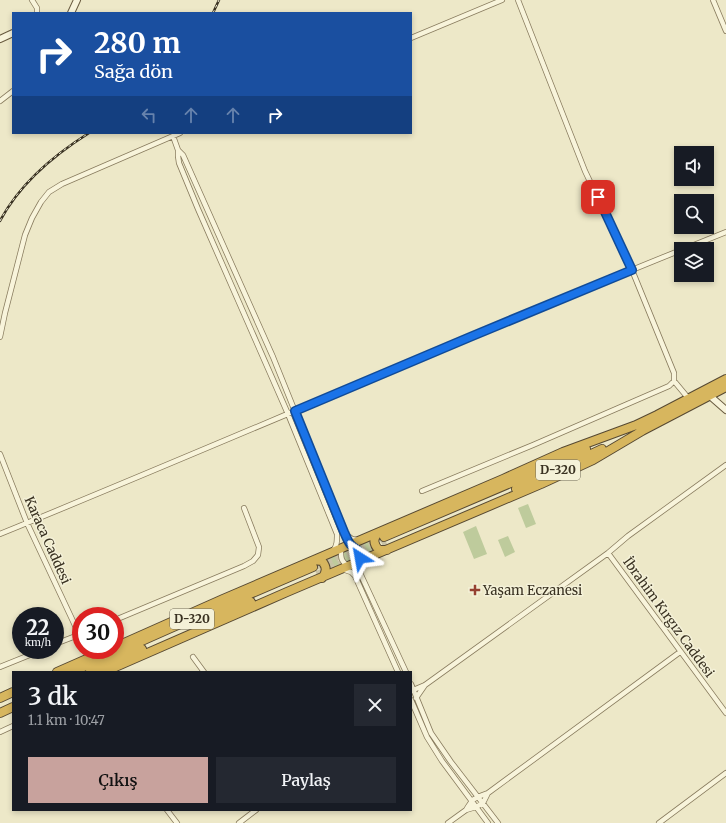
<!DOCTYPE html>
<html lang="tr">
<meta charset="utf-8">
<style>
:root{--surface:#171b24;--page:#242831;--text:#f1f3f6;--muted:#9ea1a6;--accent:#c8a29d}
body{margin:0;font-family:Merriweather,serif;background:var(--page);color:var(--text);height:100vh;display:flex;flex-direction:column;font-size:15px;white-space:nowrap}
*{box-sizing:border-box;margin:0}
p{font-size:13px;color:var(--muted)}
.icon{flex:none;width:22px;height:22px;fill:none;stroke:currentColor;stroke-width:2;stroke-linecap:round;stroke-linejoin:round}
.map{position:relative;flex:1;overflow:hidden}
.drawer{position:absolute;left:12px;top:671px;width:400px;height:140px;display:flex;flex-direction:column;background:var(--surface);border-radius:0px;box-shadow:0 2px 6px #0003}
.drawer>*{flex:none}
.hud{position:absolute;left:12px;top:12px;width:400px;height:122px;border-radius:0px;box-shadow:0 2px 6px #0003;background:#1a4fa0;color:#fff;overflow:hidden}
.controls{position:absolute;left:674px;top:146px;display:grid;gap:8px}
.controls a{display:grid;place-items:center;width:40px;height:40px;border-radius:0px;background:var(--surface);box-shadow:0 2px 6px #0003;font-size:20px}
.speed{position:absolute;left:12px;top:607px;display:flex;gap:8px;font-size:20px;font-weight:700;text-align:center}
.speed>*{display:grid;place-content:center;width:52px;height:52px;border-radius:50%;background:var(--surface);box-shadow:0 2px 6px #0003;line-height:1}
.speed small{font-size:10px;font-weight:400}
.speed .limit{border:6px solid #d22;background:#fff;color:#111}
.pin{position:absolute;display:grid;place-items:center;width:34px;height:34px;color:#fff;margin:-17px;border-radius:8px;box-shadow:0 2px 6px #0006}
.me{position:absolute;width:44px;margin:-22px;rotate:326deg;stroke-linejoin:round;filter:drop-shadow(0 0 3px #0008)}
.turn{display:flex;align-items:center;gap:14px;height:84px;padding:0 16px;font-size:18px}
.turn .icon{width:52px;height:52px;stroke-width:2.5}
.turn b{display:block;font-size:28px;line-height:34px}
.lanes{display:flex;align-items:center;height:38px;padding:0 16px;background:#0003;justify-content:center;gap:20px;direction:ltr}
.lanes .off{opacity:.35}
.round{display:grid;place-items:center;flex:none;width:42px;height:42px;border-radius:0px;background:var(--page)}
.overview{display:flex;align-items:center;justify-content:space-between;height:68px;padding:0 16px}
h1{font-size:24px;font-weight:600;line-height:30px}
.action{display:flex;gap:8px;margin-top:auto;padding:8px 16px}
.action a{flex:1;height:46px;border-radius:0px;background:var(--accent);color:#111;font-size:16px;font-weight:600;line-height:46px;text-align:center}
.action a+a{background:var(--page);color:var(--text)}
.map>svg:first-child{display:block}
.green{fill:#becb9c}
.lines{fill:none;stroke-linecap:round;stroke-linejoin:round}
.highway-tunnel{stroke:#c9c3a7;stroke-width:8;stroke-dasharray:8 4;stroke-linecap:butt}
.street-casing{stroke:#887b5e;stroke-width:6}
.secondary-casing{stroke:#6a5c41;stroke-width:8}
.highway-casing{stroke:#574932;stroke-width:10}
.street{stroke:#f8f4db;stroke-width:4.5}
.secondary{stroke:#f8f4db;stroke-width:6}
.highway{stroke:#d7b65e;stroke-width:8}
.rail-casing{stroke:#393121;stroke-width:2.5}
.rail{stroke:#f4f1d8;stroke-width:1;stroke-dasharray:3;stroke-linecap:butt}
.route-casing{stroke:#114b97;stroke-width:10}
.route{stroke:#1a73e8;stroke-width:7}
.poi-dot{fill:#954030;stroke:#f4f1d8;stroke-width:1.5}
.labels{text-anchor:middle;stroke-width:3;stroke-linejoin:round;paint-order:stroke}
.shield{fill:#f4f1d8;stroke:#716b58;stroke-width:1}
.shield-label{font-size:12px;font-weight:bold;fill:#393121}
.street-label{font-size:13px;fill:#393121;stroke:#f4f1d8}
.poi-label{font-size:13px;fill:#393121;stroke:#f4f1d8;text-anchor:start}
</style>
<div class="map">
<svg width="726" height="823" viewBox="0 0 726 823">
<rect width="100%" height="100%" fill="#ede8c8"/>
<!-- green -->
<path class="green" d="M528,504L536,524L526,528L518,508Z
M476,526L487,554L474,559L463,532Z
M508,536L515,552L505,557L498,540Z
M372,537L378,551L365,557L359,543Z
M343 555a7 7 0 1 1 14 0a7 7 0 1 1-14 0Z
M335,554L341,567L329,572L322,559Z"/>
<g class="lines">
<!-- highway-tunnel -->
<path class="highway-tunnel" d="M313,567L384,537
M317,575L387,544"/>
<!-- street casing -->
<g class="street-casing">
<path id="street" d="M32,0L37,8V13
M713,0L726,31
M411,38L502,0
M0,101L13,91
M173,136L178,150L183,155L273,357L344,533L352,539L357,540
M178,150V156L179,163L198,209L288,414L337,534C337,541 337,546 333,551
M684,249L726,232
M0,337L5,313L25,235L32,218L41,202L49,192L62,184L180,133
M674,381L689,399
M0,454L27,523L79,634
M422,491L533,445L669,386L674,381V373L632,270L585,171L518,0
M0,534C228,441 453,342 681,250
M350,544C358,550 362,553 358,562
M341,548C341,558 340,560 349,567
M608,553L726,713
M365,559L361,568V575L406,672
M342,569L351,572L355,576L398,672
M115,620L244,566L253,561L258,555L259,547L244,508
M55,644L81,634
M193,657L204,672
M0,667L42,650
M411,684L431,733L451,762L498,823
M411,691L425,685L608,553L628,536L726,465
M416,698L425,685
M411,700L427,737L442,761L488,823
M0,732L13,726
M167,810L177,823
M466,810C473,798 474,798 488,793L680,652
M239,823L256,810
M448,823L466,810L476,807L483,803L488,793
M659,823L726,773"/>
</g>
<!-- secondary casing -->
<g class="secondary-casing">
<path id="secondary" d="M71,13L77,0
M0,39L13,33
M710,396L726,410"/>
</g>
<!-- highway casing -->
<g class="highway-casing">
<path id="highway" d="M636,425L657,415L726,379
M638,433L726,387
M516,489L602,449
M378,533C373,539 373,544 379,550H387
M384,537L527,476L586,449
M314,560L322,561C327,567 327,572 322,578
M203,623L251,602
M115,647L223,599L503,479L563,452L639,424
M57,672L107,650
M72,672L171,628L313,567
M90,672L142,649
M104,672L287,592L541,484L593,460L642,431
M0,698L13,692
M0,713L13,707"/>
</g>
<!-- street -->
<use href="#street" class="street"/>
<!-- secondary -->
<use href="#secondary" class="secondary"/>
<!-- highway -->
<use href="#highway" class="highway"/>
<!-- rail casing -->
<g class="rail-casing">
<path id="rail" d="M213,13L219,0
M0,221C20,183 54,155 89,133"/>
</g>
<!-- rail -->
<use href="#rail" class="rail"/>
</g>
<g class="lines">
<!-- route casing -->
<g class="route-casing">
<path id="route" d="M360,558C360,549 356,550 351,545C348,542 346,536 344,532L295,411L470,337L632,270L598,197"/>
</g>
<!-- route -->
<use href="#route" class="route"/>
</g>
<!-- markers -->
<path class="poi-dot" d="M473 584h4v4h4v4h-4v4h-4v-4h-4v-4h4z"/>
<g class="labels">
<!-- shield labels -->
<g class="shield">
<rect x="536" y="460" width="44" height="20" rx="3"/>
<rect x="170" y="609" width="44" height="20" rx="3"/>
</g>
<g class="shield-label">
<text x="558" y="474">D-320</text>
<text x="192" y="623">D-320</text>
</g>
<!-- street labels -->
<g class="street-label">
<text transform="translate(48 540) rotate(66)" y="5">Karaca Caddesi</text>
<text transform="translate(669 617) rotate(54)" y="5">İbrahim Kırgız Caddesi</text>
</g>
<!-- poi labels -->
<g class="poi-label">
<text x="483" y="595">Yaşam Eczanesi</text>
</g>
</g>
</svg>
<div class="controls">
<a><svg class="icon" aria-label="sound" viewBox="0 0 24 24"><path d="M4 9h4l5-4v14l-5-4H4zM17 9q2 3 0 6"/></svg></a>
<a><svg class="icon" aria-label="search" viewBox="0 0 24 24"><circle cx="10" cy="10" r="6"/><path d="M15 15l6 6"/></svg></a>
<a><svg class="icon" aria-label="layers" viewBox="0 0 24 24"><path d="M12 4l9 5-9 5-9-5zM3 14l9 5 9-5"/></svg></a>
</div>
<div class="speed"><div>22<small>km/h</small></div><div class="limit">30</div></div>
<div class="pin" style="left:598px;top:197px;background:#d93025"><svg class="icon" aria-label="arrive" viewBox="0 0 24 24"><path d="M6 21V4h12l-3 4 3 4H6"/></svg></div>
<svg class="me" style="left:360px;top:558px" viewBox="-20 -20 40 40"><path d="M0-17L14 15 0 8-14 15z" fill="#1a73e8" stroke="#fff" stroke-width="4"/></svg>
<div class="hud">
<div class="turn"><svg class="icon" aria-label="right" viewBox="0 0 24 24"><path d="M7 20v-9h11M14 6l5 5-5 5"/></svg><div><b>280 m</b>Sağa dön</div></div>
<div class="lanes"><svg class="icon off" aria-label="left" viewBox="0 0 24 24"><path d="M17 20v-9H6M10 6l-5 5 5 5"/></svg><svg class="icon off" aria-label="ahead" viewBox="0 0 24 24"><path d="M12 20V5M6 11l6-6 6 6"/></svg><svg class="icon off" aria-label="ahead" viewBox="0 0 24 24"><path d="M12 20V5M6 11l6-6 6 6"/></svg><svg class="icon" aria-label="right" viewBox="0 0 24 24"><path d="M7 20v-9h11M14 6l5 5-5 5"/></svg></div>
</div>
<section class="drawer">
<div class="overview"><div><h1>3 dk</h1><p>1.1 km · 10:47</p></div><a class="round"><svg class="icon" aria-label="close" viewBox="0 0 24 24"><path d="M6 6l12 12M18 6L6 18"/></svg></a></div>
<div class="action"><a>Çıkış</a><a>Paylaş</a></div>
</section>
</div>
